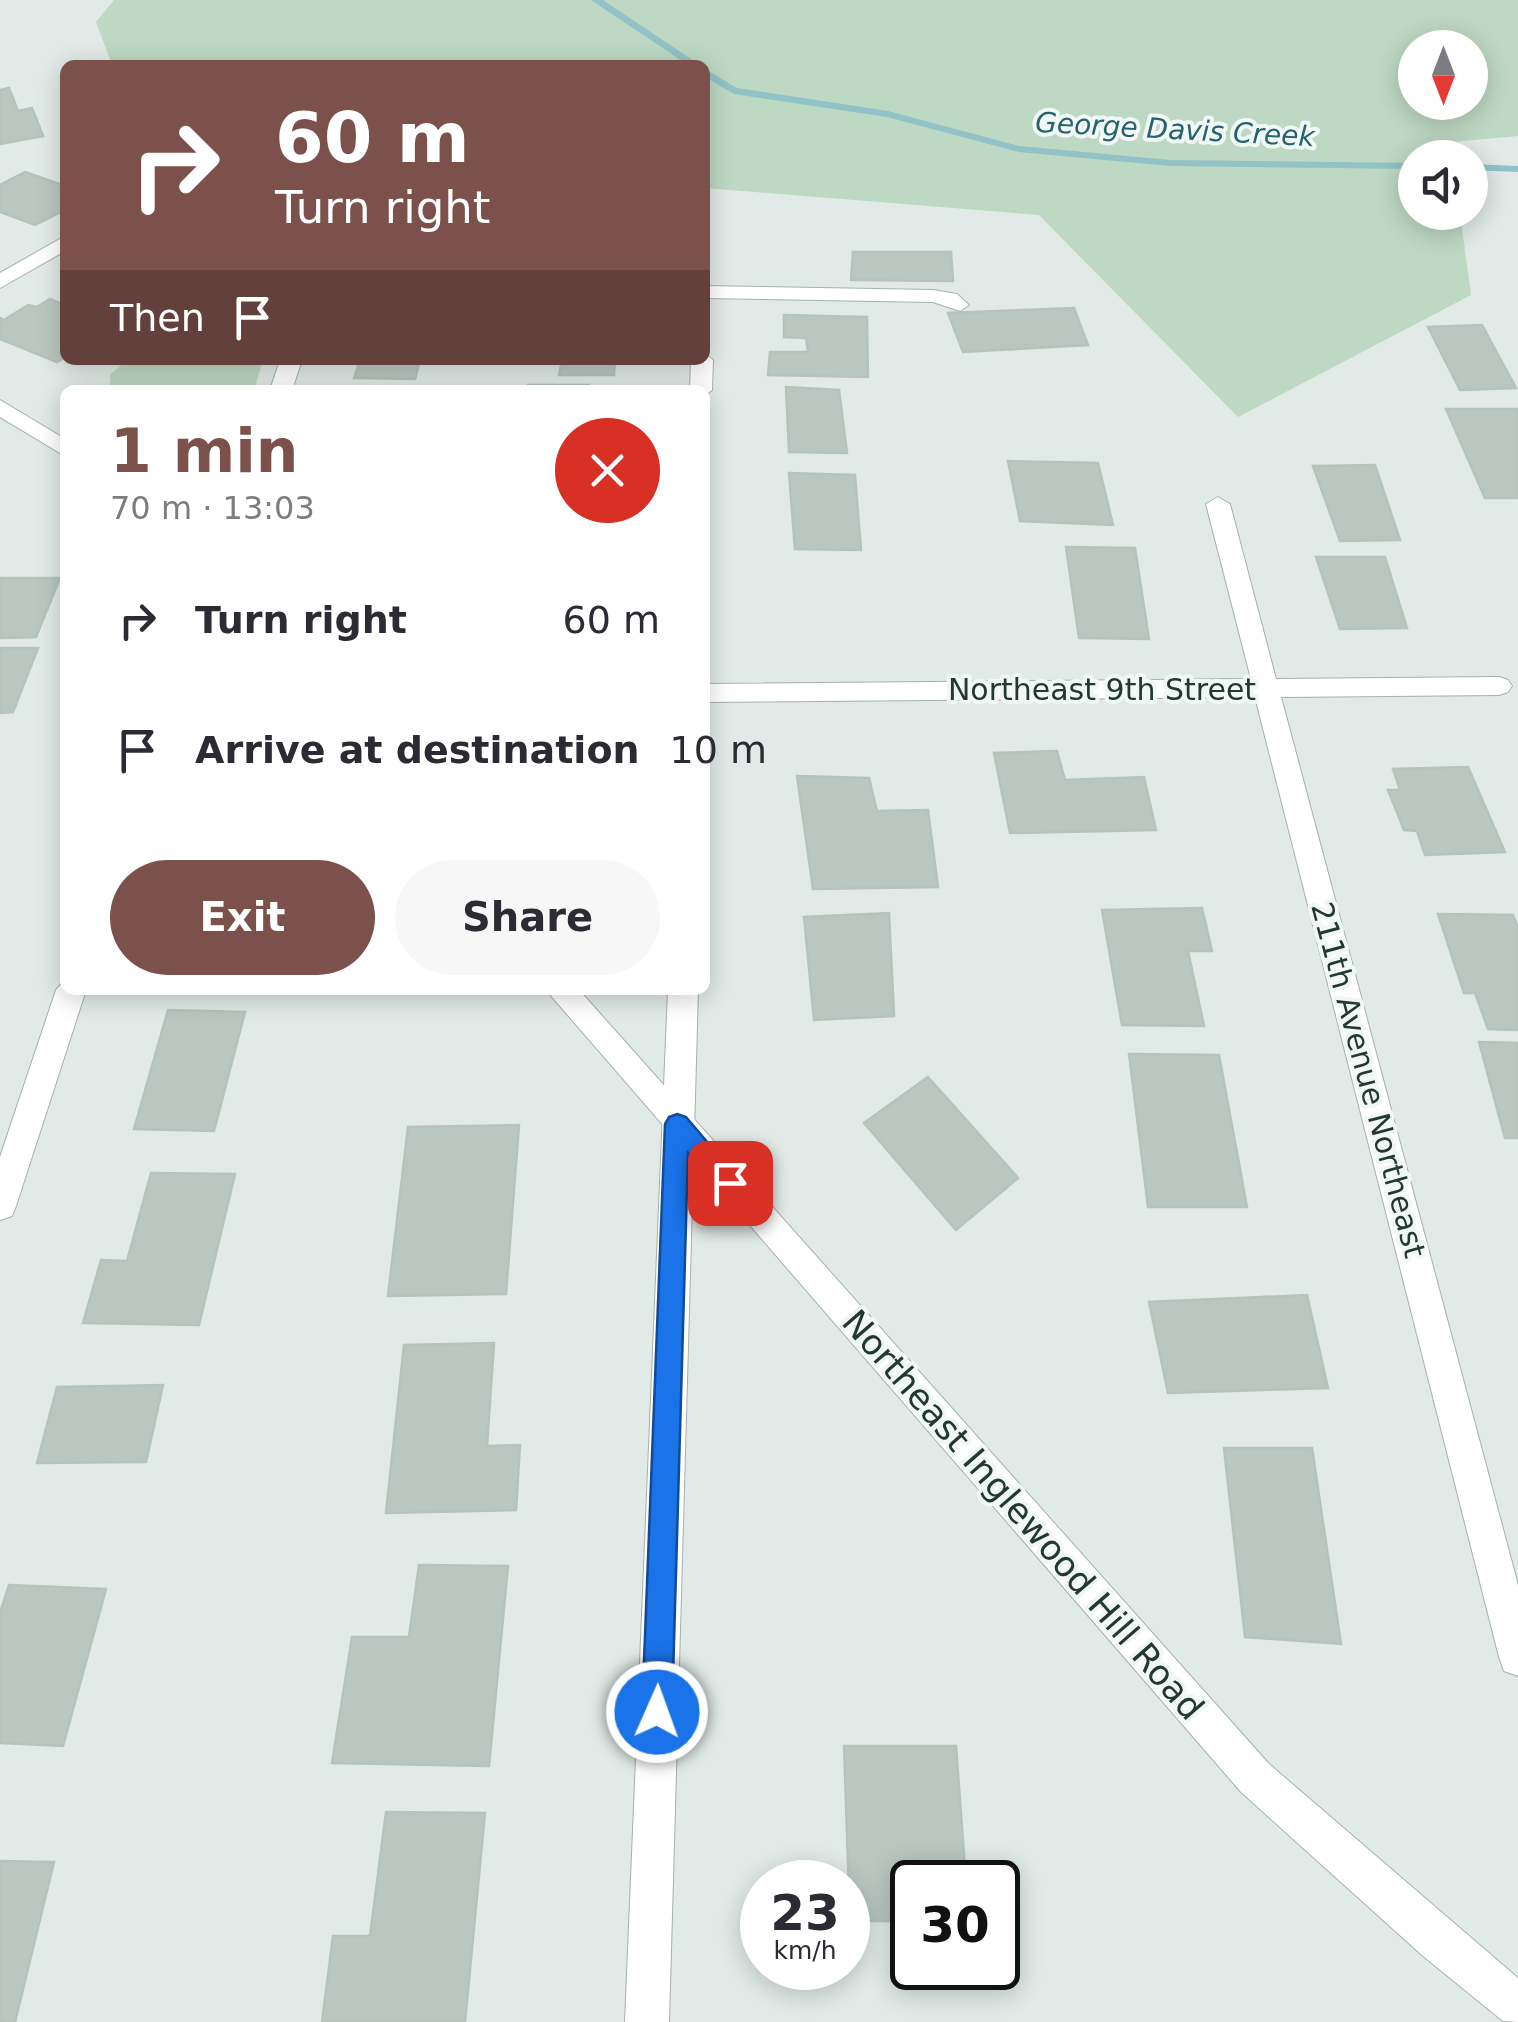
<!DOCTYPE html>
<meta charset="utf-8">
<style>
:root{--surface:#fff;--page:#f7f7f7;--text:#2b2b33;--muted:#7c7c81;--accent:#7c514b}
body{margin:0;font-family:"DejaVu Sans",sans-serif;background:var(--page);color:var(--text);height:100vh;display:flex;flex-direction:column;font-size:38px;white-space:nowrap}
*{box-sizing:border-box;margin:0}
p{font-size:32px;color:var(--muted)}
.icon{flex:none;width:55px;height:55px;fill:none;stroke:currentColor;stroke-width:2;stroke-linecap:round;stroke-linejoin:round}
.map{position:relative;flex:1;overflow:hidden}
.panel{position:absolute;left:60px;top:385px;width:650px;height:610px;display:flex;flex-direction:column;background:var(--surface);border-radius:15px;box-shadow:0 5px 25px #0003}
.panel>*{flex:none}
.top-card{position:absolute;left:60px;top:60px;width:650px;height:305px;border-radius:15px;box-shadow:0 5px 25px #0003;background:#7c514b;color:#fff;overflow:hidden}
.needle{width:65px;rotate:180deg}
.buttons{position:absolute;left:1398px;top:30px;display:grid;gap:20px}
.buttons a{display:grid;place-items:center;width:90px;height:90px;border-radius:50%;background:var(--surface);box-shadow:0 5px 25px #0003;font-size:50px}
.speed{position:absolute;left:740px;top:1860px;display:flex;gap:20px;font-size:50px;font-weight:700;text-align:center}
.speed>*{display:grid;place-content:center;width:130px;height:130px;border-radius:50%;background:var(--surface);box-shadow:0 5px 25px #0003;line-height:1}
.speed small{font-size:25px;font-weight:400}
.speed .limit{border:5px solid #111;border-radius:15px;background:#fff;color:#111}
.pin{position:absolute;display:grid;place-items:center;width:85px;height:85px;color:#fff;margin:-42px;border-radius:20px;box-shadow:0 5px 15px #0006}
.me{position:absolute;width:110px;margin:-55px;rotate:2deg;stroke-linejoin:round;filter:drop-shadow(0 0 8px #0008)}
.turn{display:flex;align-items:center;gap:35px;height:210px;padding:0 50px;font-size:45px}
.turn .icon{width:130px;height:130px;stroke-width:2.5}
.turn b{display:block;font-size:70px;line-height:85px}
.then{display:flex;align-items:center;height:95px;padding:0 50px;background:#0003;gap:20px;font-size:38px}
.round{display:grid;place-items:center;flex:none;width:105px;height:105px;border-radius:52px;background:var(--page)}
.head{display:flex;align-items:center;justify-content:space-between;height:170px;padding:0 50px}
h1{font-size:60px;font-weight:600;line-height:75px;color:var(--accent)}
.button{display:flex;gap:20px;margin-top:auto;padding:20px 50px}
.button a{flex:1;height:115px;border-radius:60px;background:var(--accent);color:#fff;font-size:40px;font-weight:600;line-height:115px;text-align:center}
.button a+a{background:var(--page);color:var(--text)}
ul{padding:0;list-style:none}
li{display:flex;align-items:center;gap:30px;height:130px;padding:0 50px}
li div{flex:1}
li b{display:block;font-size:38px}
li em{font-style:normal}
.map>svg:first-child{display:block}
.green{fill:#bdd8c3;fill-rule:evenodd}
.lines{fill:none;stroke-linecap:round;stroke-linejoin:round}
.stream{fill:#90c2c8;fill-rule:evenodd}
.building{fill:#bac7c1;stroke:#b5c3bc;stroke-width:2.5}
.service-casing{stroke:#a5b1ac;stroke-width:2}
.minor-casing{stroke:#a5b1ac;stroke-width:2}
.tertiary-casing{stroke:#a5b1ac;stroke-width:2}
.service{fill:#fff;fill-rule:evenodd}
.minor{fill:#fff;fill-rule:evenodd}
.tertiary{fill:#fff;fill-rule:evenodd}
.route{fill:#1a73e8;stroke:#114b97;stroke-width:2.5}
.labels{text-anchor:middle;stroke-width:8;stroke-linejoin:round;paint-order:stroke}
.far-water-label{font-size:28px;font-style:italic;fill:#26646d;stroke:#f1f7f4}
.street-label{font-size:30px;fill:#243832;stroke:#f1f7f4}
.near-street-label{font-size:35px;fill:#243832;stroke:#f1f7f4}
</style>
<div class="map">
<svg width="1518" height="2022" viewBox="0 0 1518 2022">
<rect width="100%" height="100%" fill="#e1eae6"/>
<!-- green -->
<path class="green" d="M114,0H1518V136L1451,142L1453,157L1415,158V212L1460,213L1471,295L1238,417L1039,215L705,188V65H112L96,22ZM1415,48H1470V102H1415Z
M127,360H263L254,390H110V375Z"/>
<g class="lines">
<!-- stream -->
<path class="stream" d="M591,0H603L700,65H688Z
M705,69L737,88L888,111L1019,146L1170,160L1415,163V169L1170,166L1019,152L887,117L734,94L705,77Z
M1470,164L1518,166V172L1470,170Z"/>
</g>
<!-- building -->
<path class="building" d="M9,88L18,111L32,108L43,136L0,144V90Z
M25,172L65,186V210L35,225L0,212V185Z
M853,252H951L953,281L851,280Z
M50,299L65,305V357L57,362L0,339V318L4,320L28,305L37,307Z
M1074,308L1088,345L963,352L948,313Z
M784,315L867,317L868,377L768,375L770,352H808L806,338L784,337Z
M1482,325L1516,388L1460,390L1428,327Z
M360,360H420L415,379L354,378Z
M562,360H615L614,375H559Z
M528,385H589V390H527Z
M786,387L839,390L847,453L789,452Z
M1446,409H1518V498H1485Z
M1008,461L1098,463L1113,525L1020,521Z
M1375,465L1400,540L1340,541L1313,466Z
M789,473L855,475L861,550L795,549Z
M1066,547L1135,548L1149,639L1079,638Z
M1316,557H1385L1407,628L1340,629Z
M0,578H60L36,637L0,638Z
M0,648H38L13,712L0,713Z
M1057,751L1065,780L1144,777L1156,830L1010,833L994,753Z
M1468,767L1505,852L1425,855L1417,831L1404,830L1388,790H1400L1393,769Z
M797,776L869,778L877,811L928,810L938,887L813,889Z
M1202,908L1212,951H1188L1204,1026L1122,1025L1102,910Z
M889,913L894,1016L814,1020L804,917Z
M1438,914L1513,915L1518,928V1030L1488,1029L1475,993H1464Z
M168,1010L245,1012L214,1131L134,1129Z
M1479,1042L1518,1043V1138H1505Z
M1129,1054L1219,1055L1247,1207H1148Z
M928,1077L1018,1178L956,1230L864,1123Z
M519,1125L506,1294L388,1296L408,1127Z
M151,1173L235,1174L199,1325L83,1323L101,1260L127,1261Z
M1307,1295L1328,1388L1168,1393L1149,1302Z
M494,1343L487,1446L520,1445L516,1510L386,1513L404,1345Z
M163,1385L146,1462L37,1463L57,1387Z
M1224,1448H1312L1341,1644L1245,1637Z
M419,1565L508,1566L489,1766L332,1763L352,1637H409Z
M9,1585L106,1589L63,1746L0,1743V1613Z
M844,1746H956L966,1882H912V1921H850Z
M386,1812L485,1813L465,2022H322L333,1936H370Z
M0,1861L54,1862L15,2022H0Z"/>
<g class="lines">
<!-- service casing -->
<g class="service-casing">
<path id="service" d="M705,286L933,290L957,294L969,305L960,311L933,302L705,298Z"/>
</g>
<!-- minor casing -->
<g class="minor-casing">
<path id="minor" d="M65,236V251L0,288V273Z
M705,354L713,360L712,390L705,396V390H690L691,360H705Z
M280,360H302L292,390H270Z
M1218,497L1230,504L1276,679L1499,677L1508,680L1512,686L1508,692L1499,695L1281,697L1518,1585V1676L1504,1671L1499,1657L1255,697L705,702V684L1251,679L1206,504Z
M65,980V990H86L16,1206L12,1216L0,1220V1157L56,990Z
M668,990H698L669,2022H625Z"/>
</g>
<!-- tertiary casing -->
<g class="tertiary-casing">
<path id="tertiary" d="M0,400L65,439V456L0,417Z
M546,990H579L1269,1764L1518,1978V2022L1503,2021L1423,1956L1241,1792Z"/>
</g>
<!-- service -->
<use href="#service" class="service"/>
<!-- minor -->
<use href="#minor" class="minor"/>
<!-- tertiary -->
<use href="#tertiary" class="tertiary"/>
</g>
<!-- route -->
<path class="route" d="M677,1114L686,1117L742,1183L738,1191C717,1198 701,1168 688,1153L672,1712L668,1723L657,1727L647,1723L642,1712L665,1124L669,1117Z"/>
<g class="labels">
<!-- far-water labels -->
<g class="far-water-label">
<text transform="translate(1175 129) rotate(3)" y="10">George Davis Creek</text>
</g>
<!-- street labels -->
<g class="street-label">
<text x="1102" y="700">Northeast 9th Street</text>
<text transform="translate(1368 1080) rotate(75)" y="10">211th Avenue Northeast</text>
</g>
<!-- near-street labels -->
<g class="near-street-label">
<text transform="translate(1023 1515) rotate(49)" y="12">Northeast Inglewood Hill Road</text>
</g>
</g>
</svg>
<div class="buttons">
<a><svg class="needle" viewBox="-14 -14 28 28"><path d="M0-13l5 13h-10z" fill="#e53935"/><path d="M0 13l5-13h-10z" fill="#7c7c81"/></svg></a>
<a><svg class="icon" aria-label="sound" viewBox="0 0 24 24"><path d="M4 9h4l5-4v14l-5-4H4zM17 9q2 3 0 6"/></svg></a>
</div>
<div class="speed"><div>23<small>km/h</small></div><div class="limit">30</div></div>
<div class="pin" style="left:730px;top:1183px;background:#d93025"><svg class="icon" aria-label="arrive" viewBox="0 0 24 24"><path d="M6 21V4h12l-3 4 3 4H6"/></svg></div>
<svg class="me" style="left:657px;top:1712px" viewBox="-20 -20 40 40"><circle r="17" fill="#1a73e8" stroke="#fff" stroke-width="3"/><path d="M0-11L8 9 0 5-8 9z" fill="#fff"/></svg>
<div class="top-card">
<div class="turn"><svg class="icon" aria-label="right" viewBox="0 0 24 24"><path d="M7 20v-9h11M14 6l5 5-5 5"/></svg><div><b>60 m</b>Turn right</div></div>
<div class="then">Then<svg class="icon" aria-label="arrive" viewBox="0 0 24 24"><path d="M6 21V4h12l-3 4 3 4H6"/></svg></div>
</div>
<section class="panel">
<div class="head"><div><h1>1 min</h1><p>70 m · 13:03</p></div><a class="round" style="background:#d93025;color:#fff"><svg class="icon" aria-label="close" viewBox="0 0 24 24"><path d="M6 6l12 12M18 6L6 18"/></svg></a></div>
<ul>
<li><svg class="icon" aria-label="right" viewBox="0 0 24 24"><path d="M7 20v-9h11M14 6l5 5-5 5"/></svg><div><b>Turn right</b></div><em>60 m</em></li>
<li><svg class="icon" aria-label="arrive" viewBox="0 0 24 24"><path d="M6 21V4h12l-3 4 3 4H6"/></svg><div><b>Arrive at destination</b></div><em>10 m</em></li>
</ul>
<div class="button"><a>Exit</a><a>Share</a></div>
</section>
</div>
